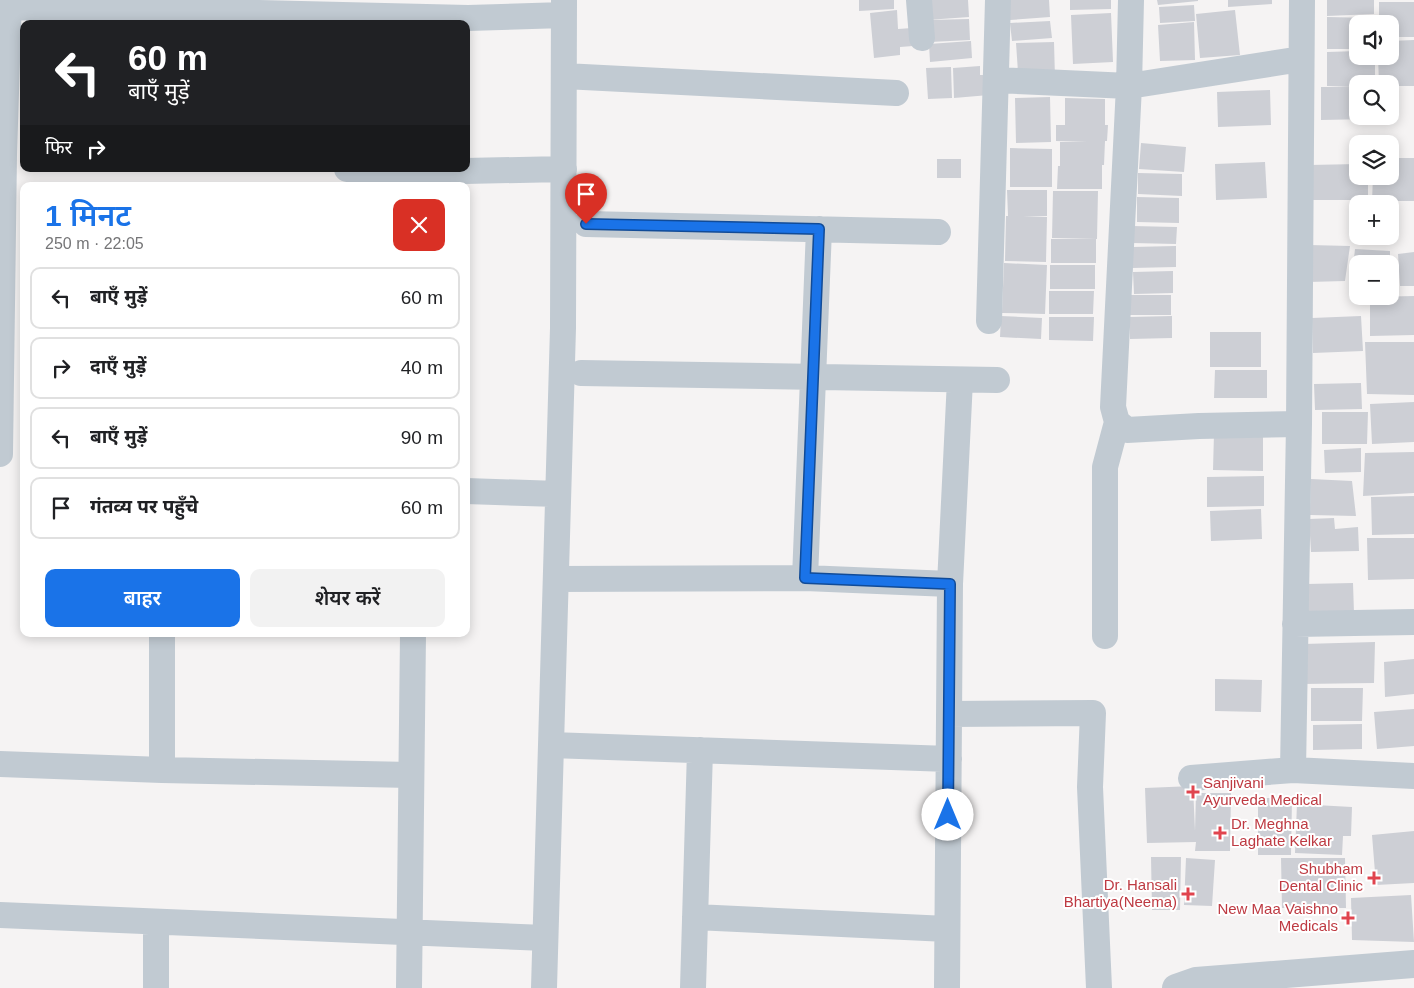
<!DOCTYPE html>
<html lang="hi">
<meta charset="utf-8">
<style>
:root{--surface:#fff;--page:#f2f2f2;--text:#202124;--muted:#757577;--line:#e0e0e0;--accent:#1a73e8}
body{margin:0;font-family:Helvetica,"Noto Sans Devanagari",sans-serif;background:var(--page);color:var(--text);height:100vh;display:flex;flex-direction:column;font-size:19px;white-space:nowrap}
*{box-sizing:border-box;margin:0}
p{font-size:16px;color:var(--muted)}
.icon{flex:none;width:28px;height:28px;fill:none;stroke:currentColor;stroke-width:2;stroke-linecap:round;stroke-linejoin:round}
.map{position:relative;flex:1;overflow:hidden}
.panel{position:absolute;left:20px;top:182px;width:450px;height:455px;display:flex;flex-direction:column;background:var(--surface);border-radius:10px;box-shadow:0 2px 12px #0003}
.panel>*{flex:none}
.hud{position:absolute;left:20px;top:20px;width:450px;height:152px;border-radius:10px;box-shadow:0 2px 12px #0003;background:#202124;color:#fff;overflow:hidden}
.controls{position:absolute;left:1349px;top:15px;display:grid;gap:10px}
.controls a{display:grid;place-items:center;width:50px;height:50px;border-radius:10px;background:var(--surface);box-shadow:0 2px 12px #0003;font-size:25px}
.pin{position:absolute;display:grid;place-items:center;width:42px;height:42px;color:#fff;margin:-51px -21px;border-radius:50% 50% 50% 0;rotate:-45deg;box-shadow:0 0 5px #0007}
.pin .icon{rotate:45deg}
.me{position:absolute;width:55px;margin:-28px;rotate:0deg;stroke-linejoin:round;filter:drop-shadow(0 0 4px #0008)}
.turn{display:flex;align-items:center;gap:18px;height:105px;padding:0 25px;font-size:22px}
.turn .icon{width:65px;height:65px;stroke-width:2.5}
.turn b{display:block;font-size:35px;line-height:42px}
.then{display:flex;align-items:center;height:48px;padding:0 25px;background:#0003;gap:10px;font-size:19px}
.round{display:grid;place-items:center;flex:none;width:52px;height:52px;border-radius:10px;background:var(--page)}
.summary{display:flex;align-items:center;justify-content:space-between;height:85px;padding:0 25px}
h1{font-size:30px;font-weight:600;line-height:38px;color:var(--accent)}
.action{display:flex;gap:10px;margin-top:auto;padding:10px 25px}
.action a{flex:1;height:58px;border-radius:10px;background:var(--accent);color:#fff;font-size:20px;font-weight:600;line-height:58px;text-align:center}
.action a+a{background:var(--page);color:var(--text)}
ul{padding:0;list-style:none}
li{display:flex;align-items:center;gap:15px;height:62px;margin:0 10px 8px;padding:0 15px;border:2px solid var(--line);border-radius:10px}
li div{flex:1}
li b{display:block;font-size:19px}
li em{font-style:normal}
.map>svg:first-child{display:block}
.building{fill:#cdcfd5}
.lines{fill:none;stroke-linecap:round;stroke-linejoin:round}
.minor{stroke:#c1cad2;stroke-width:26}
.tertiary{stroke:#c1cad2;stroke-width:28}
.route-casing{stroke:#114b97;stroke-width:12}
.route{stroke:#1a73e8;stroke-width:9}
.health-dot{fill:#e0444e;stroke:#fff;stroke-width:2}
.labels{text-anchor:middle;stroke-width:4;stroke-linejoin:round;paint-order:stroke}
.health-label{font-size:15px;fill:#be3a42;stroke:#fff;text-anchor:end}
</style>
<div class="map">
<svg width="1414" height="988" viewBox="0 0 1414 988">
<rect width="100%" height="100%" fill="#f5f3f3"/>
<!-- building -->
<path class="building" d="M859,0H894V9L859,11Z
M925,0H968L969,17L927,20Z
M1009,0H1049L1050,17L1010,20Z
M1070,0H1111V9L1070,10Z
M1157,0H1198V1L1158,5Z
M1228,0H1272V4L1228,7Z
M1327,0H1374V14L1327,16Z
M1379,2H1414V37H1390V24H1379Z
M1194,5L1195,21L1160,23L1159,7Z
M897,10L898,29L912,28L913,46L900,47V55L874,58L870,13Z
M1235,10L1240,55L1200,58L1196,14Z
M1111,13L1113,62L1073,64L1071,15Z
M1327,17L1374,18V24H1358V49H1327Z
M969,19L970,40L930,42L929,20Z
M1050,21L1052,38L1012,41L1010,23Z
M1194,22L1195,60L1160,61L1158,25Z
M1414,40V86H1390V84H1379L1378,56H1390V41Z
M971,41L972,58L930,62L929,44Z
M1054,42L1055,78L1018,72L1016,43Z
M1358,51V56H1375V84H1358V116H1372V119L1321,120V87H1353L1327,86V52Z
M980,66V75H988L989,95L954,98L953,68Z
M951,67L952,98L928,99L926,68Z
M1270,90L1271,125L1218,127L1217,92Z
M1050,97L1051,142L1016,143L1015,98Z
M1065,98L1105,99V125H1108L1107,141H1105L1104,165H1102V189H1057L1058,166H1060V142H1087L1056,141V125H1065Z
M1141,143L1186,147L1184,172L1139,169Z
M1010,148L1052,149V187H1010Z
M1390,158H1414V201H1372L1373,176H1390Z
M937,159H961V178H937Z
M1265,162L1267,198L1216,200L1215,164Z
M1358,164V176H1368V200H1309V165Z
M1138,173L1182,174V196L1138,194Z
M1007,190H1047V216H1023L1047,217L1046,262L1005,261L1006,216H1008Z
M1053,191H1098L1097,239L1052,238Z
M1137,197L1179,198V223L1137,222Z
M1132,226L1177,227L1176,244L1132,243Z
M1051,239H1096V263H1051Z
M1309,245L1350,246L1345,281L1308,282Z
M1176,246V267L1132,268V247Z
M1355,249L1390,251V264H1358V294H1350Z
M1414,252V286H1400L1398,254Z
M1004,263L1047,265L1045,314L1002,313Z
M1050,265H1095V289H1050Z
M1173,271V293L1134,294L1133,272Z
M1049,291H1094L1093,314H1049Z
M1129,295H1171V315H1129Z
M1414,296V335L1370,336V297Z
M1001,316L1042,318L1041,339L1000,337Z
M1172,316V338L1130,339V317Z
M1361,316L1363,351L1313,353L1312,318Z
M1049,317H1094L1093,341L1049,340Z
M1210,332H1261V367H1210Z
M1365,342H1414V395L1367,394Z
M1215,370H1267V398H1214Z
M1361,383L1362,409L1315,410L1314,384Z
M1414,402V442L1372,444L1370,404Z
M1322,412H1368L1367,444H1322Z
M1214,433H1263V471L1213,470Z
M1361,448V472L1325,473L1324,450Z
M1414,452V493L1363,496L1365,453Z
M1264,476V506L1207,507V477Z
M1311,479L1352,481L1356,516L1310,515Z
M1414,496V534L1372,535L1371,497Z
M1261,509L1262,539L1211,541L1210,511Z
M1334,518L1335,529L1358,527L1359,551L1311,552L1309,519Z
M1367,538H1414V579L1368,580Z
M1353,583L1354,613L1305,612L1306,584Z
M1375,642L1374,683L1302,684L1303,644Z
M1414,659V694L1385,697L1384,662Z
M1215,679L1262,680L1261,712L1215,711Z
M1311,688H1363L1362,721H1311Z
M1414,709V746L1377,749L1374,712Z
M1362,724V749L1313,750V725Z
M1193,786L1195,831L1196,793H1231L1230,851H1195L1196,842L1147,843L1145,788Z
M1258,798H1292L1291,855H1258Z
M1297,804L1352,807L1351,836H1343L1342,855L1295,853Z
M1414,831V883L1376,885L1372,835Z
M1151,857H1181L1180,910H1152Z
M1186,858L1215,860L1212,906L1184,905Z
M1281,858H1345L1346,908H1282Z
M1411,895L1414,942L1352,940L1351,898Z"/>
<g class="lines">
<!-- minor -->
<path class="minor" d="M919,0L922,38
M1131,0L1129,86L1113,407L1117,422L1127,430L1199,426L1299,424
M1302,0L1299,424L1293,770L1414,776
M9,7L468,18L564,15
M564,76L896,93
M997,80L1129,86L1301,59
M347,169L419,172L564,169
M586,224L938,232
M819,229L805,578L950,584L947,988
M989,321L998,0
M581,373L997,380
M0,454L4,154L9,0
M466,491L558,494
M556,579L805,578
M950,584L960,380
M1295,624L1414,622
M162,634V770
M1105,636V467L1117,422
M949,714L1093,713L1090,787L1099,988
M551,745L949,759
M0,764L162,770L411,775
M1191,778L1293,770
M0,915L545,938
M695,917L947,929
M156,988V922
M409,988L413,634
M544,988L563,328L564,0
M693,988L700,750"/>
<!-- tertiary -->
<path class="tertiary" d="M1176,988L1196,981L1414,964"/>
</g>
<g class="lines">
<!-- route casing -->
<g class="route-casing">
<path id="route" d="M586,224L819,229L805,578L950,584L948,815"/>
</g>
<!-- route -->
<use href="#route" class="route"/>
</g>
<!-- markers -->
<g class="health-dot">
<path d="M1190.5 784.5h5v5h5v5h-5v5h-5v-5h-5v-5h5z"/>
<path d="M1217.5 825.5h5v5h5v5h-5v5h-5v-5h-5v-5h5z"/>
<path d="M1371.5 870.5h5v5h5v5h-5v5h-5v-5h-5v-5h5z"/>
<path d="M1185.5 886.5h5v5h5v5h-5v5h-5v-5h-5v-5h5z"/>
<path d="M1345.5 910.5h5v5h5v5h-5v5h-5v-5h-5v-5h5z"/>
</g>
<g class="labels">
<!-- health labels -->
<g class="health-label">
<text x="1203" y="788" text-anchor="start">Sanjivani<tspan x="1203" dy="17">Ayurveda Medical</tspan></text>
<text x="1231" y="829" text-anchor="start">Dr. Meghna<tspan x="1231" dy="17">Laghate Kelkar</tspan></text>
<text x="1363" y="874">Shubham<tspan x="1363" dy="17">Dental Clinic</tspan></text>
<text x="1177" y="890">Dr. Hansali<tspan x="1177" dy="17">Bhartiya(Neema)</tspan></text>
<text x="1338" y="914">New Maa Vaishno<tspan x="1338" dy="17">Medicals</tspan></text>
</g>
</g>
</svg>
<div class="controls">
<a><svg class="icon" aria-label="sound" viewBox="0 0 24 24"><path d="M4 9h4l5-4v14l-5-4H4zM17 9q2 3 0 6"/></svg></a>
<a><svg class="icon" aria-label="search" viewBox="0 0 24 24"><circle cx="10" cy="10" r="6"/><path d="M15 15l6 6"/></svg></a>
<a><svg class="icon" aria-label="layers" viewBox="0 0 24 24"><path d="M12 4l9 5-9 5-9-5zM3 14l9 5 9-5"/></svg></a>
<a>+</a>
<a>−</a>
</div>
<div class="pin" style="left:586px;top:224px;background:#d93025"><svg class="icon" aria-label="arrive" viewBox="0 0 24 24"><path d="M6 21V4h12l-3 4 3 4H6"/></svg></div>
<svg class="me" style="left:948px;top:815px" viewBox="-20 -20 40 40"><circle r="19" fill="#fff"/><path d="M0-13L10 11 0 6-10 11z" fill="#1a73e8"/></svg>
<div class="hud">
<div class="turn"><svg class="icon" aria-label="left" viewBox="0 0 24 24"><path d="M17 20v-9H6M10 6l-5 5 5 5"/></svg><div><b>60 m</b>बाएँ मुड़ें</div></div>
<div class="then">फिर<svg class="icon" aria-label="right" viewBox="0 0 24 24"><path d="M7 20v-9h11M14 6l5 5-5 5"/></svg></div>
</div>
<section class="panel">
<div class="summary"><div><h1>1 मिनट</h1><p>250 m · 22:05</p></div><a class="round" style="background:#d93025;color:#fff"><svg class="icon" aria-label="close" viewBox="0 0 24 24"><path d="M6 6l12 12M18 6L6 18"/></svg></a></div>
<ul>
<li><svg class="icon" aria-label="left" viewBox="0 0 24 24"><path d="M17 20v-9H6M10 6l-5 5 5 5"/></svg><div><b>बाएँ मुड़ें</b></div><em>60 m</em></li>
<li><svg class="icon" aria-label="right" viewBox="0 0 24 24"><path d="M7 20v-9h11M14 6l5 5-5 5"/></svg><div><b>दाएँ मुड़ें</b></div><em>40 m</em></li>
<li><svg class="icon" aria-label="left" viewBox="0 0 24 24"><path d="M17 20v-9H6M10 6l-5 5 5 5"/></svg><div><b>बाएँ मुड़ें</b></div><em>90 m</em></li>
<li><svg class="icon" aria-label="arrive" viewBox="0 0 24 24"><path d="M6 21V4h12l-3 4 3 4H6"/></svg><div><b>गंतव्य पर पहुँचे</b></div><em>60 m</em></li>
</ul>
<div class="action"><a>बाहर</a><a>शेयर करें</a></div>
</section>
</div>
